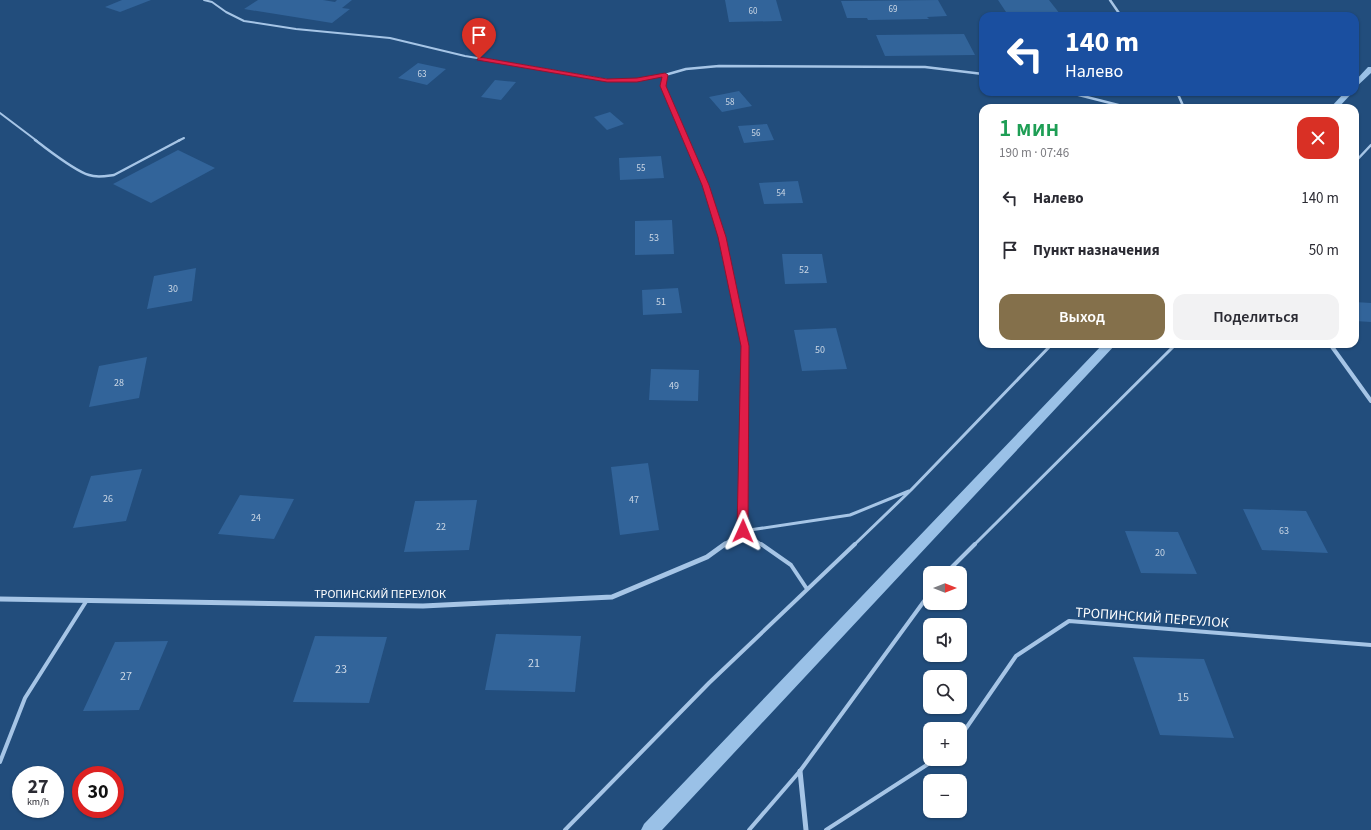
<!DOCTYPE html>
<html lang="ru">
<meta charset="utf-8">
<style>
:root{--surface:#fff;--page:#f2f2f3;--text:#2b2b33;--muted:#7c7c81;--accent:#84704b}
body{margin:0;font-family:"Source Sans 3",sans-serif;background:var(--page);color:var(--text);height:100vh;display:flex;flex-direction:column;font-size:15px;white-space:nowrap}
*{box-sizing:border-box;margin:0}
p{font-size:13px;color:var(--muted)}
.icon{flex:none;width:22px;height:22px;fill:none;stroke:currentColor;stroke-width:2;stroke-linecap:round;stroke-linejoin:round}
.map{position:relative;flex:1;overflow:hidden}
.details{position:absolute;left:979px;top:104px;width:380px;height:244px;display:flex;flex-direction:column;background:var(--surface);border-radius:12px;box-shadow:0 1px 3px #0004}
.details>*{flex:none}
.hud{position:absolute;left:979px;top:12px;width:380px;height:84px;border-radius:12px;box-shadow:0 1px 3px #0004;background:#1a4fa0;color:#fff;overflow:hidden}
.needle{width:26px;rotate:90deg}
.buttons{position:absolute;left:923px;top:566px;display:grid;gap:8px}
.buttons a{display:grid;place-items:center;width:44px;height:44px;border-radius:8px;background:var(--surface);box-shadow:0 1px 3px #0004;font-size:20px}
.speed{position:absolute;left:12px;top:766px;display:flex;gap:8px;font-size:20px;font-weight:700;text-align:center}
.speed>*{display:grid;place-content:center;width:52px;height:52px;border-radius:50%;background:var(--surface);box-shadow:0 1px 3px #0004;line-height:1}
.speed small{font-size:10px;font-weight:400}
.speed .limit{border:6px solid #d22;background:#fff;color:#111}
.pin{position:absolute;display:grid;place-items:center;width:34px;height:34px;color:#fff;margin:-41px -17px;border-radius:50% 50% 50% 0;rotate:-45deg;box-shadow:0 0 4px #0007}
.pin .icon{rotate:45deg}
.me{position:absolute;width:44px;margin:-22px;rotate:1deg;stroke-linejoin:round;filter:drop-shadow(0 0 3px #0008)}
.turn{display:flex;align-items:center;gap:14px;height:84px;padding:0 20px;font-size:18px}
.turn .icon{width:52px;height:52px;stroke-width:2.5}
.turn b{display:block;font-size:28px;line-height:34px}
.round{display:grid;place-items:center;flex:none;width:42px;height:42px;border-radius:12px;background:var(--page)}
.headline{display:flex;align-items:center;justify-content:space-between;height:68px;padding:0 20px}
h1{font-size:24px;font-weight:600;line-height:30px;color:#1e9e55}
.cta{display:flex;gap:8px;margin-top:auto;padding:8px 20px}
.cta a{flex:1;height:46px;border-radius:12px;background:var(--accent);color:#fff;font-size:16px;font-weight:600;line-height:46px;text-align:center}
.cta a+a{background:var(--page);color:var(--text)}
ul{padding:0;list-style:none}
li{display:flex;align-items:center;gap:12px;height:52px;padding:0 20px}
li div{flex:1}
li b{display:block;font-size:15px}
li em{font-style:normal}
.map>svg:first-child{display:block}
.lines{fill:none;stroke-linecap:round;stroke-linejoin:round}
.stream{fill:#9ac1e7;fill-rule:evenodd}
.building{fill:#32649a}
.lane-far3{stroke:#a6c5e6;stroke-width:2}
.lane-far2{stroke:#a6c5e6;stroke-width:2.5}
.lane-far1{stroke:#a6c5e6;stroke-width:3}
.lane{stroke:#a6c5e6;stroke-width:4}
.street-far3{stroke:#a6c5e6;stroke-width:2.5}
.street-far2{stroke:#a6c5e6;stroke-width:3}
.street-far1{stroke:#a6c5e6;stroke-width:4}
.street{stroke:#a6c5e6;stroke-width:5}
.route{fill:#e11d48;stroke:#92132f}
.labels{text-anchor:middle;stroke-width:4;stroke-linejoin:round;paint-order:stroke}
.far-number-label{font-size:9px;fill:#ccd8e6}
.number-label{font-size:10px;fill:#ccd8e6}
.street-label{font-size:12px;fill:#fff;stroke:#224d7c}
.near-number-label{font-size:12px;fill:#ccd8e6}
.near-street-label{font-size:14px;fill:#fff;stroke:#224d7c}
</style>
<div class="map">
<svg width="1371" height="830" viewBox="0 0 1371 830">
<rect width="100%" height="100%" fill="#224d7c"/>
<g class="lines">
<!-- stream -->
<path class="stream" d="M1368,67H1371V73L1355,88V81Z
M1345,92H1353L1338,108H1330Z
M1103,344H1116L662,830H641L644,824Z"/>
</g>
<!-- building -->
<path class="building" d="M122,0H151L120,12L105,7Z
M258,0H323L335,2L337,0H352L342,8L350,9L332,23L244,9Z
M725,0H776L782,21L729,22Z
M938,0L947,16L927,17L929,19L868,20L867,18H847L841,1Z
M998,0H1049L1060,14L1008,15Z
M964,34L975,55L885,56L876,35Z
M418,63L446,69L427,85L398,78Z
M495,80L516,82L501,100L481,97Z
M739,91L752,106L722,112L709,97Z
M610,112L624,124L607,130L594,117Z
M767,124L774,140L744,143L738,126Z
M178,150L215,168L151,203L113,184Z
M661,156L664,178L620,180L619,158Z
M798,181L803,203L764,204L759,183Z
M672,220L674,254L635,255V221Z
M782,254H822L827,283L785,284Z
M196,268L192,301L147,309L154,276Z
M678,288L682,313L643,315L642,290Z
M1355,302L1371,303V322L1355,321Z
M836,328L847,369L802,371L794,330Z
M147,357L139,398L89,407L99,366Z
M651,369L699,370L698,401L649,400Z
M648,463L659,530L620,535L611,467Z
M142,469L126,521L73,528L91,476Z
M240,495L294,499L274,539L218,534Z
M477,500L469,550L404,552L415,501Z
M1243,509L1306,511L1328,553L1262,550Z
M1125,531L1178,532L1197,574L1141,573Z
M496,634L581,636L575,692L485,690Z
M315,636L387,637L369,703L293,702Z
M168,641L139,710L83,711L115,642Z
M1133,657L1204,659L1234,738L1160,735Z"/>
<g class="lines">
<!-- lane-far3 -->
<path class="lane-far3" d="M204,0L212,2L226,12L244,21L296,29L390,38L465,56L607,80H637L665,75
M0,113L37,141
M178,141L184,138"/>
<!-- lane-far2 -->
<path class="lane-far2" d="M35,140C49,150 73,170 89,175C97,178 106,176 114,175L180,140
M1355,162L1371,145"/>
<!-- lane-far1 -->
<path class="lane-far1" d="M743,531L850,515L909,491
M743,531L762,545
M854,545L911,490L1052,344
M974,545L1176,344"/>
<!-- lane -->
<path class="lane" d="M761,544L791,565L807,589
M946,573L975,544
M960,737L1016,656L1069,621L1371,645
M0,762L25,698L87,600
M565,830L709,683L855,544
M749,830L800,771L930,593
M826,830L936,759"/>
<!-- street-far3 -->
<path class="street-far3" d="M1110,0L1121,16
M1067,92L1130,108
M1177,92L1184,108
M686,141L663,86L665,75L686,69L719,66L925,67L983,74"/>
<!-- street-far2 -->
<path class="street-far2" d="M686,140L705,185L722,237L739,319"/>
<!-- street-far1 -->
<path class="street-far1" d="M1330,344L1371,401
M724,545L743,531L745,347L739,318"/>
<!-- street -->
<path class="street" d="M0,599L423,606L612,597L707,557L725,544
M800,771L806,830"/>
</g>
<!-- route -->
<path class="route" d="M479,57L607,79L637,78L665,73L668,75L666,86L709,185L726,237L749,346L748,531L746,534H739L737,531L741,346L718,237L702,185L660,86L662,77L637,82H607L477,60Z"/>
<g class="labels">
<!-- far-number labels -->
<g class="far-number-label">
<text x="893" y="12">69</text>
<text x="753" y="14">60</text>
<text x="422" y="77">63</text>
<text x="730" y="105">58</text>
<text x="756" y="136">56</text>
<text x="641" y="171">55</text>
<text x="781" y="196">54</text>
</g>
<!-- number labels -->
<g class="number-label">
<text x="654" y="241">53</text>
<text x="804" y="273">52</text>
<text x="173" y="292">30</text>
<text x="661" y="305">51</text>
<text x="820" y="353">50</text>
<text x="119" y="386">28</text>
<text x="674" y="389">49</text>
<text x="108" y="502">26</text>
<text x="634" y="503">47</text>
<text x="256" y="521">24</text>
<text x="441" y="530">22</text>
<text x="1284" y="534">63</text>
<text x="1160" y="556">20</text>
</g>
<!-- street labels -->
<g class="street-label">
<text x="380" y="598">ТРОПИНСКИЙ ПЕРЕУЛОК</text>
</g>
<!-- near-number labels -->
<g class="near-number-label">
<text x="534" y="667">21</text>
<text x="341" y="673">23</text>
<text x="126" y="680">27</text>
<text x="1183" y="701">15</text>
</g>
<!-- near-street labels -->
<g class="near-street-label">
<text transform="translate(1152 617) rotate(4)" y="5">ТРОПИНСКИЙ ПЕРЕУЛОК</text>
</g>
</g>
</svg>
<div class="buttons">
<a><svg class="needle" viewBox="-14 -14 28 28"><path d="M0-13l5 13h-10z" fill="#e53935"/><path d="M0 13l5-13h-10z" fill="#7c7c81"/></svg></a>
<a><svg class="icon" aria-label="sound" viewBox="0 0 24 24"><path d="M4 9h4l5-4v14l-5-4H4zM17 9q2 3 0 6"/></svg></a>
<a><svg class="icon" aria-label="search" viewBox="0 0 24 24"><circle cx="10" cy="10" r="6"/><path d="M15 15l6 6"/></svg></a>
<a>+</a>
<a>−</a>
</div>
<div class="speed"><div>27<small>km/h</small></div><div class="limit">30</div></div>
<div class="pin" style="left:479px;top:59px;background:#d93025"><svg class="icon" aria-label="arrive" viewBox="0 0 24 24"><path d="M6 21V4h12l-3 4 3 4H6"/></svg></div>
<svg class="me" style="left:743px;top:531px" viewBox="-20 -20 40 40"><path d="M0-17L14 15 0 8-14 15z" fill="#e11d48" stroke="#fff" stroke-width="4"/></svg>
<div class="hud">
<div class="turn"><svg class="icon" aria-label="left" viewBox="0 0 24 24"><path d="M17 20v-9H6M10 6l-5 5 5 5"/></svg><div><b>140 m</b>Налево</div></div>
</div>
<section class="details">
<div class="headline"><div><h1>1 мин</h1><p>190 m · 07:46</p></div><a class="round" style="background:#d93025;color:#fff"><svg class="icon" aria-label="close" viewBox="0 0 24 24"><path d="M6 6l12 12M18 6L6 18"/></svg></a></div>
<ul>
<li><svg class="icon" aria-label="left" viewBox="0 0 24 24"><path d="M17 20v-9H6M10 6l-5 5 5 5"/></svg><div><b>Налево</b></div><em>140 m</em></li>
<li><svg class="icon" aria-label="arrive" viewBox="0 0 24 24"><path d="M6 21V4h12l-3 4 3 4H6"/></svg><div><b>Пункт назначения</b></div><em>50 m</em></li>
</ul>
<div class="cta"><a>Выход</a><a>Поделиться</a></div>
</section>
</div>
